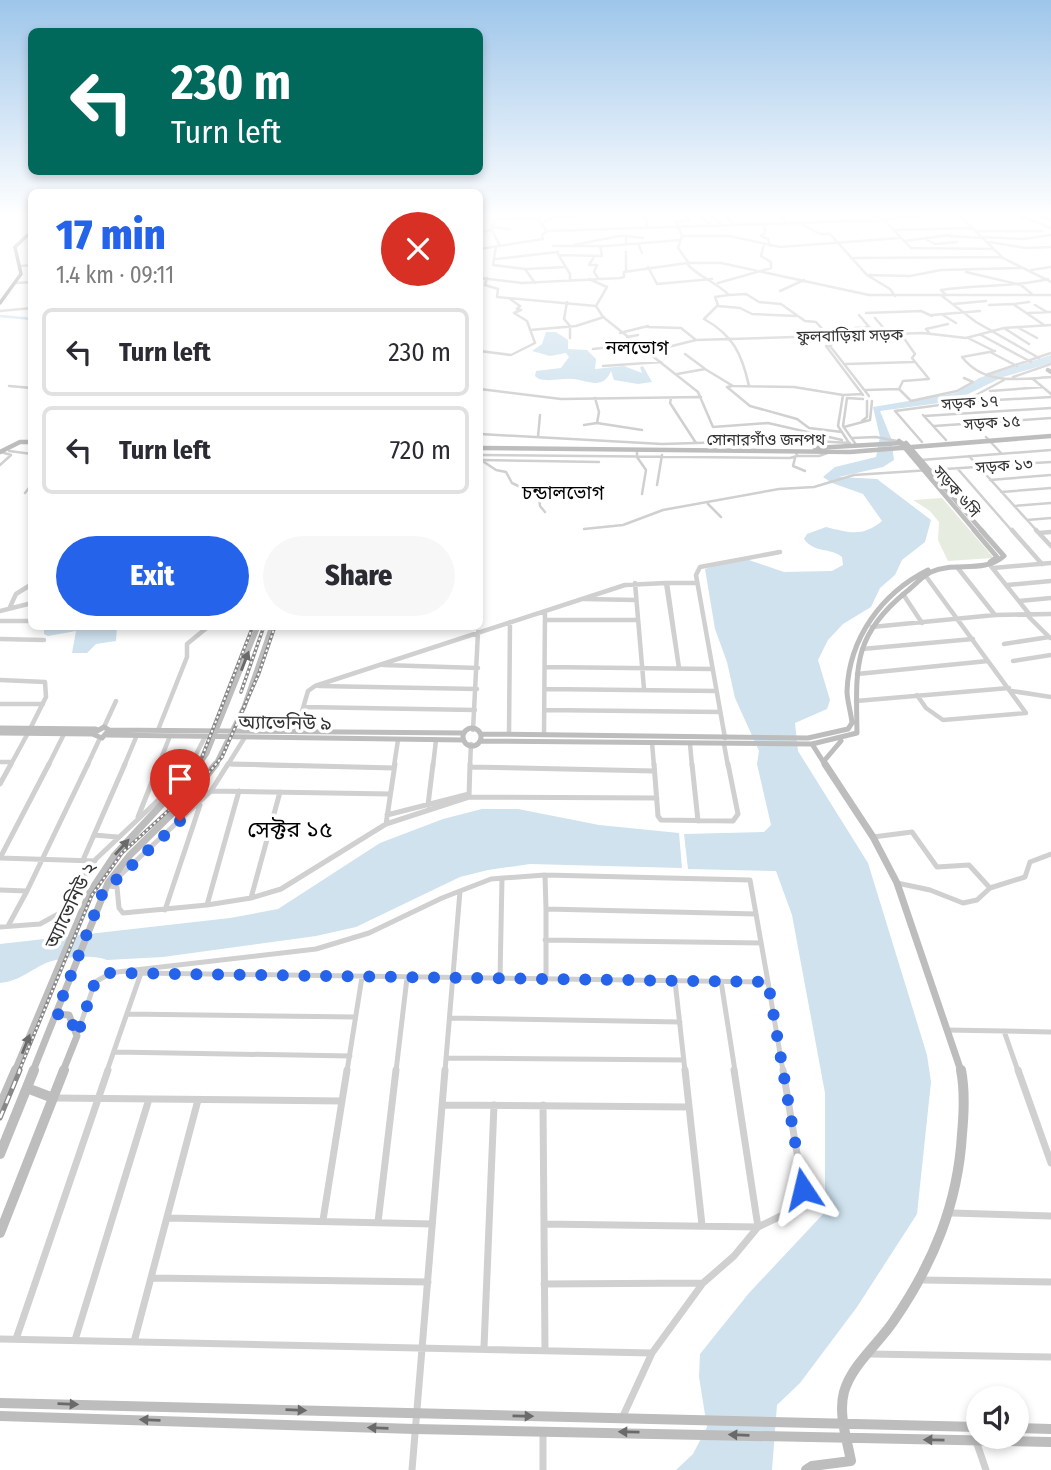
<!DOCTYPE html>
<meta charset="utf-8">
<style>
:root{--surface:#fff;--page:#f7f7f7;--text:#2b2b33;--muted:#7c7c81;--line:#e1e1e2;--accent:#2563eb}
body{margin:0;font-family:"Fira Sans Condensed","Noto Sans Bengali",sans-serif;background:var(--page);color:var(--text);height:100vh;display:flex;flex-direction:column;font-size:26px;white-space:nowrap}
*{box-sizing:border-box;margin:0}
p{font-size:23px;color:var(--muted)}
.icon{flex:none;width:38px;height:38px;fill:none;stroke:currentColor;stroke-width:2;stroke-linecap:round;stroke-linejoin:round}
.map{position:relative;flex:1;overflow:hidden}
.side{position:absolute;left:28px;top:189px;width:455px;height:441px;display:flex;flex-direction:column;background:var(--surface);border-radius:10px;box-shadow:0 4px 10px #0003}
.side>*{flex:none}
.banner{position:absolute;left:28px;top:28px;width:455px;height:147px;border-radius:10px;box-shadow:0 4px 10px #0003;background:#00695c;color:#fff;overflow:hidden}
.tools{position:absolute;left:966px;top:1386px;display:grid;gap:14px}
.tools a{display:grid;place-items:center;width:63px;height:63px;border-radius:50%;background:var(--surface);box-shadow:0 4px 10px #0003;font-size:35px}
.pin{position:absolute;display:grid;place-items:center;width:60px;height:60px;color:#fff;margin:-72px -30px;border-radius:50% 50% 50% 0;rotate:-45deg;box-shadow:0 0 7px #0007}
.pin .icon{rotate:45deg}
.me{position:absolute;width:77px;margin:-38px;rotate:350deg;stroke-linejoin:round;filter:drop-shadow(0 0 5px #0008)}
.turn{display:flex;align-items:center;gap:24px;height:147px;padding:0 28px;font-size:32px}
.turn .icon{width:91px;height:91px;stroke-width:2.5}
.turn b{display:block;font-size:49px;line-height:60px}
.round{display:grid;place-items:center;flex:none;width:74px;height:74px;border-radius:37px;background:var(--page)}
.head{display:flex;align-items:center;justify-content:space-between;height:119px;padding:0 28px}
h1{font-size:42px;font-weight:800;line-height:52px;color:var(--accent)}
.button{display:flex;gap:14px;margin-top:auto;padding:14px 28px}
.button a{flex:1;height:80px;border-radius:42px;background:var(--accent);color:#fff;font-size:28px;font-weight:800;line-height:80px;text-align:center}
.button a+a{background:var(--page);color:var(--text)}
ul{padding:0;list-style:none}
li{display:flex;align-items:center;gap:21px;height:88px;margin:0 14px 10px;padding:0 14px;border:4px solid var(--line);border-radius:10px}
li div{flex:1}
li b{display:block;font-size:26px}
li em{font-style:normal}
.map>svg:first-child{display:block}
.green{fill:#e6ecdf}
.water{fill:#cfe2ee}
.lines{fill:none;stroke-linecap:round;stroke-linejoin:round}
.canal{stroke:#cfe2ee;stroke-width:2.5}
.street-far3{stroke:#d0d0d0;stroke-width:2.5}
.street-far2{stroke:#d0d0d0;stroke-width:4.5}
.street-far1{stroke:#d0d0d0;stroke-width:5}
.street{stroke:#d0d0d0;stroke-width:7}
.secondary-far3{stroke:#bdbdbd;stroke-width:4.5}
.secondary-far2{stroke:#bdbdbd;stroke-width:5}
.secondary-far1{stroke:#bdbdbd;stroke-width:7}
.secondary{stroke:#bdbdbd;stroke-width:10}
.highway{stroke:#9a9a9a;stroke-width:3.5}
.rail-far1-casing{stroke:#888;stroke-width:3.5}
.rail-casing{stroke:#888;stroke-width:5}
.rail-far1{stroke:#fff;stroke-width:2;stroke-dasharray:2.5;stroke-linecap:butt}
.rail{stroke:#fff;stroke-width:2.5;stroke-dasharray:8;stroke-linecap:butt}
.oneway{fill:#6a6a6a}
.route{stroke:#2563eb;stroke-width:12;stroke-dasharray:0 21.6}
.labels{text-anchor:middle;stroke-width:7;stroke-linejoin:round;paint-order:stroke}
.far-street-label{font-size:16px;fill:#333;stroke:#fff}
.far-quarter-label{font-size:19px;fill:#000;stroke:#fff}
.street-label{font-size:19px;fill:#333;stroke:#fff}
.quarter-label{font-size:23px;fill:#000;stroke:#fff}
</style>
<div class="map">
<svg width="1051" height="1470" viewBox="0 0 1051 1470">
<rect width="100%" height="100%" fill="#fff"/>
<!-- green -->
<path class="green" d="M942,498L992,556V558L948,561L938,540L939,522L930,511L913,500Z"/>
<!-- water -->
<path class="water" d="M546,332H556L568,340V349L587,350L596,359L595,369L624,366L642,373L640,367L643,366L652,382L638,384L614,380L611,371C603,391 587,380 573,379C561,378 551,382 539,379L535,376L536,371L561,368L569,357L566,353L550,356L532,351L542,344Z
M1051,355V363L1003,377L954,401L880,411L891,438L894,460L883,467L839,477L877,479L931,520L925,542L902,560L895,575L880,588L871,607L843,624L828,640L818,660L830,700L827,709L795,723L798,751L868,863L927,1055L931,1082L917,1214L857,1307L800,1383L777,1405L772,1470H676L693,1454L707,1427L699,1377L700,1354L749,1293L825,1212V1093L792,915L776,871L688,869L684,834L764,832L771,825L757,764L759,751L735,698L727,662L715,629L705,569L732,560H749L784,572L832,571L843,565L842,557C830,547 815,554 804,539L807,534L826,527C847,532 862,538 882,521L863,494L832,483L823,477L835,467L876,457L880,437L873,407L956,393L979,378Z
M44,627H117L116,641L96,644L87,653H72L76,631L48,636L44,634Z
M482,809H518L599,825L679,833L682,868L530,864L488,870L460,877L356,927L316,936L163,957L107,960C93,954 60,957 46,963C29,971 19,981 0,983V944L230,918L278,909L380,843L443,819Z"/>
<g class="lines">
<!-- canal -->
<path class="canal" d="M0,316L32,319"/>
<!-- street-far3 -->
<path class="street-far3" d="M642,215L647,220V227
M685,215L690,220L676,221L682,236L678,248L688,262
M697,215L710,224
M710,215L720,224
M727,215L732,224
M780,215L785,222
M959,215L1003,258L1051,282
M1019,215L1051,228
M1036,215L1051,220
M884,220L911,248L994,249
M542,223L554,217L583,215
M764,223L765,233L761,236L768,239L770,246
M800,223L820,234H830L867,275L890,289L895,296
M493,227L510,229
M492,230L500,246
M895,230L972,228
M547,231L884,220L921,215
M977,231H1042
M480,232L492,230L494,219L537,218
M626,236L643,238
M682,236H729L780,247L900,238
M949,236L983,238
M983,237L1024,239L1051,235
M927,240L935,244L957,242
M904,241L950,235
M989,242L1026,248L1051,247
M638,243L642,253
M574,245L619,236H626V243
M496,246L493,265L525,269L535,283
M553,246H607L680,240
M480,249L543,239L542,235L547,231L537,218L543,215
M626,252V271
M558,254L570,274V281
M559,255L602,256L600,246
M594,257L589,265H597L594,272L598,278
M851,258L1002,257
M496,259L558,252
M687,263C694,275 717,282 729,295L746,294L759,302L781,304L805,321L816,322L834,342L830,346L869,396
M20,266L32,265
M648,267L657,284L712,279
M526,269L566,267
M1031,270L1051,267
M966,272L1021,285L1033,295
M869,275L910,276L941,270L1022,268
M480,278L522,283L620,278L624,277V272L687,263H721L869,295H1051
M487,278L485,285L498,289L497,297L596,306
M589,279L607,287L596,306L603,317L698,392L713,427L768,423L842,440
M17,283L32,282
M718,283L771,268V262L761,256L764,244
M780,291L804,280
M728,295L715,297L718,305L704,319C733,335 742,354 749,386
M946,295L941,290C979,284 1010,288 1048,279
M942,296L976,322L1039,358
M567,302L564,319L570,326V338
M953,304L986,301
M1014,304L1029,302
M989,305L1013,304L1044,325
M1035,305L1047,312
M718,306L740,308L752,314L796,316
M0,311L32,308
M866,313L921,311L932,316
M1028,313L1051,312
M859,315L875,334
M932,315L980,311
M943,315L956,323
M875,318L888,333
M648,327L681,328L696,340
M1017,327L1037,338
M855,328L869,327
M1004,328L1029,344
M530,330L576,326L604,317
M620,333L648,326
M930,334L926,329L948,324
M981,335L1031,362
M627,337L638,335
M968,338L994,351
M636,343L647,340
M830,346H826L863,395
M593,349L637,344
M480,351L511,355L535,343L527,321L514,313L521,310L517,309L520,306L510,299
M995,351L962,357C985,386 1018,379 1051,377
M648,352L696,340L923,333L966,338L1004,328L1051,325
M992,353L1017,366
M685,354L704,368
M846,364L914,362
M603,366L661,362
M677,374L705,369L733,386L794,387L843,395L862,394
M986,375L1051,353
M1013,377L1051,364
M1033,379L1051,394
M9,386L32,388
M732,386L727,387L750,406L797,419L809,428L842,432
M480,389L561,399L701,397
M899,389L911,401L957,391L973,382L964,378
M866,390L899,389L903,381L929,379L912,358L915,354L901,334
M990,391L1043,387
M843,395L838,426L849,443
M595,398L599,412L597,423L642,430
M671,398L670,403L696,443
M963,402L1004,380
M895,411L962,402L1051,397
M895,411L922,442
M923,415L946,440
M924,416L1051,408
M862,421L867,417V401
M584,425L597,423
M934,426L1051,418
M844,427L870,420L872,401
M480,434L662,444L797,440L850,443
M538,437L540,415
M986,437L1001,453
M852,438L876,437L902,442
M857,446L843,426L847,398L863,399
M637,450V457L646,470L642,494
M9,451L32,454
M480,455L790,458L797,456L796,452
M797,456H819L830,452
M969,456L1038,532
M795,458L793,466L805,471
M480,460L599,462
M481,460L496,470L506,472L512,483L539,496L540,506L545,512
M921,460L1051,450
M0,465L11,455L1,452
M957,468L1013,532
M990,480L1051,475
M657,485L662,455
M1001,492L1051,488
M25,493L32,484
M708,504L721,517
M1014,506L1051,503
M1027,520L1051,518
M584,529L623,525L663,510L779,489L814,487L854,475L1051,462"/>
<!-- street-far2 -->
<path class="street-far2" d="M1012,530L1042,564
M1036,530L1051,546
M1039,533L1051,532
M990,565L1030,615
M957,567L995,615
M993,568L1051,563
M635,583L644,689
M1007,585L1051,581
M903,594L922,623
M584,599L636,600
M1019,601L1051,598
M10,607L16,594L32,584
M0,611L32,603
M1029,617L1050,638
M547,620H637
M0,621H32
M872,627L995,615L1051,614
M0,639L44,640
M1004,644L1049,637
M862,649L973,639
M1013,661L1051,655
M383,665L478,668
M546,667L712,669
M857,674L988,661
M0,680L45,682L46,697L30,729
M319,686L477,689
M545,689L716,691
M1012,691L1051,697
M917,695L926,708L943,720L1026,713L925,575
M856,701L1009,688
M0,704H43
M304,707L475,710
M545,710L720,712
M104,727L116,701
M158,730L187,657V644L209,626
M473,730L478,632
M296,732L308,691L315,686L625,585L666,583L679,668L667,583H696
M509,734L510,622
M544,735L545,611
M725,738L696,575L700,567L780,552
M652,743L654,766
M690,744L692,766
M724,744L728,766
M0,762H12
M231,764L297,766
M10,766L28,733
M48,766L64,734
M87,766L100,738
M124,766L137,735
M158,766L170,736
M190,766L205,737
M227,766L245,737
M394,766L398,740
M433,766L436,740
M470,766L471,744"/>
<!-- street-far1 -->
<path class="street-far1" d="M49,764L0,858L95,861
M231,764L394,768
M654,764L658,816L661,820L733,821L738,814L728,764
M692,764L698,821
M471,767L654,771
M0,784L11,764
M211,791L390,794
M469,796L470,764
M428,805L433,764
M387,815L469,794
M138,817L159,764
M386,824L395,764
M94,835L117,837
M873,837L912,832L937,867L969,865L990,888
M83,860L125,764
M113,882L211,791L228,764
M897,883L930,890L963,903L977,900L990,888L1025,877L1030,862L1051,854
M109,886L117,887L119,908L123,913L207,905
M0,890L27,891L88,764
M251,898L280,792
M207,905L239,791
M207,905L251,898L281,889L386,824L469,797L657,798
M546,909V978
M165,910L200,805
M8,926L27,891
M0,927L40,924L60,913L96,859L171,788L191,764
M545,940L761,943
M109,973L316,949L369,933L442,898L491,879L545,875L750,880L756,914
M500,978L502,878
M675,981L685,1071
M721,981L735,1071
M768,982L783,1071
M127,1014L355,1017
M451,1018L680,1022
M947,1030L1051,1032
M1004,1031L1018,1071
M77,1035L95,982L111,973
M115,1052L350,1056
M448,1058L684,1060
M107,1071L141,973L768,982L756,914L546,909L545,875
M347,1071L362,977
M396,1071L407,978
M445,1071L460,891"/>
<!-- street -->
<path class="street" d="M685,1070L702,1225
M1018,1070L1051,1163
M54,1098L342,1101L347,1070
M444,1105L688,1107
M543,1105L545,1349
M952,1213L1051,1216
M169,1218L432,1224
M323,1220L342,1101
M378,1222L396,1070
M544,1224L758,1227L785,1214L803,1189L783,1070
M153,1278L428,1282
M922,1280L1051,1282
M544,1284L703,1283L734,1256L758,1227L734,1070
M0,1339L652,1353
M16,1339L108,1070
M75,1340L149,1099
M134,1342L198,1100
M484,1347L494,1105
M870,1354L1051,1357
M623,1416L652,1353L703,1283
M543,1432V1470
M976,1441L986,1470
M412,1470L445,1070"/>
<!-- secondary-far3 -->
<path class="secondary-far3" d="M1048,370L1051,372
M899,441L976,532
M906,443L983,532
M480,448L850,452L1051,436
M815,448L902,443
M0,452L20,442H32"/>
<!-- secondary-far2 -->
<path class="secondary-far2" d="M974,530L997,557L990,562
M104,727L109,730L102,738L92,734Z
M0,728L96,729
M463 737a9 9 0 1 1 18 0a9 9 0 1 1-18 0Z
M109,730L463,733
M0,733L92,734
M481,734L808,738L848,729L852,723C851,712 847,701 847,691C849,638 882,593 928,570
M107,735L463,740
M480,741L812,744L857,733C856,668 852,636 906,592C914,586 922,576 931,572C954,561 984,574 1004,556L981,530
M812,744L826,766
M824,761L841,741
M198,766L207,753L258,626
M215,766L244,707L272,626"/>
<!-- secondary-far1 -->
<path class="secondary-far1" d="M825,764L873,837L897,883L961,1071
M56,1014L69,1015L77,1036L63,1071
M15,1071L90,892L114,856L199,764
M33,1071L108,883L130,855L191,795L216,764"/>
<!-- secondary -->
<path class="secondary" d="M27,1088L53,1098
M0,1107L16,1070
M0,1154L34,1070
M0,1233L64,1070
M0,1403L978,1427
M0,1416L415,1429L1051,1442
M1017,1428L1051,1429
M806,1470L812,1466L851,1461C847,1439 838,1414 844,1392C851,1366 878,1344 893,1322C933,1264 958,1204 962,1134C964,1113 965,1090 961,1070"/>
<!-- highway -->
<path class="highway" d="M0,303L21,274L15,247L32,231"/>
<!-- rail-far1 casing -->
<g class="rail-far1-casing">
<path id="rail-far1" d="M241,692L264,626
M173,796L202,757L253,626
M19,1071L92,895L122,853L205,777L222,757L259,673L275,626"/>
</g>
<!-- rail casing -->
<g class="rail-casing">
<path id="rail" d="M0,1118L20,1070"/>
</g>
<!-- rail-far1 -->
<use href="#rail-far1" class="rail-far1"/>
<!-- rail -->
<use href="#rail" class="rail"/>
</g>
<!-- one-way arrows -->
<defs><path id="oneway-solid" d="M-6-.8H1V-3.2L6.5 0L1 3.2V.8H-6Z" transform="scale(1.75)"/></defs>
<g class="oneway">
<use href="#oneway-solid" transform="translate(245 661) rotate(-69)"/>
<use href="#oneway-solid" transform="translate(122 847) rotate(-48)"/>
<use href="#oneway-solid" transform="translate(26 1044) rotate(-68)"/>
<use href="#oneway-solid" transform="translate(68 1404) rotate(2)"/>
<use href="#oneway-solid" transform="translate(296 1410) rotate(2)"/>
<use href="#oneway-solid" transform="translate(523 1416) rotate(1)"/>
<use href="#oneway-solid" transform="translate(150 1420) rotate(-178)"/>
<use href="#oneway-solid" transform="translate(378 1428) rotate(-178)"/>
<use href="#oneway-solid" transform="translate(629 1432) rotate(-179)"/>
<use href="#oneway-solid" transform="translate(739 1435) rotate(-178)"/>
<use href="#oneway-solid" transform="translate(934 1440) rotate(-179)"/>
</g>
<!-- sky -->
<linearGradient id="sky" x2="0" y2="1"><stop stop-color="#9ec6ea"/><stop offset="0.51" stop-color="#fff"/><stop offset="1" stop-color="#fff" stop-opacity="0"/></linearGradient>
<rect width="1051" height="420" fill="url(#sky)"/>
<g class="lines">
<!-- route -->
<path class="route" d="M180,821L103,892L56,1014L69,1015L77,1036L95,982L109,973L768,982L803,1189"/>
</g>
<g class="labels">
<!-- far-street labels -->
<g class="far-street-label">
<text transform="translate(850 335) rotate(-1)" y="6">ফুলবাড়িয়া সড়ক</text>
<text transform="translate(970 402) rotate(-4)" y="6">সড়ক ১৭</text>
<text transform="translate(992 422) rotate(-4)" y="6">সড়ক ১৫</text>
<text x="766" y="445">সোনারগাঁও জনপথ</text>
<text transform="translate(1004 465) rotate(-4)" y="6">সড়ক ১৩</text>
<text transform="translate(957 491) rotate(49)" y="6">সড়ক ৬সি</text>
</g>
<!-- far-quarter labels -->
<g class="far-quarter-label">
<text x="637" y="354">নলভোগ</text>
<text x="563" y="499">চন্ডালভোগ</text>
</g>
<!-- street labels -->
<g class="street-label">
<text transform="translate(285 722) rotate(1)" y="7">অ্যাভেনিউ ৯</text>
<text transform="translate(70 905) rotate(-64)" y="7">অ্যাভেনিউ ২</text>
</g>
<!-- quarter labels -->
<g class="quarter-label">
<text x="290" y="837">সেক্টর ১৫</text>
</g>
</g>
</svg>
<div class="tools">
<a><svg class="icon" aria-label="sound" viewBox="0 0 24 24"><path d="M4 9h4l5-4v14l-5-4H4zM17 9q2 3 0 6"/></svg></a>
</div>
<div class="pin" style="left:180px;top:821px;background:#d93025"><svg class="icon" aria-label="arrive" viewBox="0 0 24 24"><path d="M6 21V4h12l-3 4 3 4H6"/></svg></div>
<svg class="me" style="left:803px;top:1189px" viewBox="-20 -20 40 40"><path d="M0-17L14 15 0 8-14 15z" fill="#2563eb" stroke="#fff" stroke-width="4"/></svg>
<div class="banner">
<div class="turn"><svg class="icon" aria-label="left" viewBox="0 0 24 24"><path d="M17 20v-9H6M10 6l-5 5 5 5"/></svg><div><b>230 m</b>Turn left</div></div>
</div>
<section class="side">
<div class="head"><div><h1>17 min</h1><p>1.4 km · 09:11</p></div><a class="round" style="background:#d93025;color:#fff"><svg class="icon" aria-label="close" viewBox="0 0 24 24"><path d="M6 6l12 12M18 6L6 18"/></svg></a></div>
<ul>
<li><svg class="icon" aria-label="left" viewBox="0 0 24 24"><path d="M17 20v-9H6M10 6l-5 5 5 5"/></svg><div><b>Turn left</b></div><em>230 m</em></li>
<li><svg class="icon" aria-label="left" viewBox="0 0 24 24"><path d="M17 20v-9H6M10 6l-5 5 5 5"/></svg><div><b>Turn left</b></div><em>720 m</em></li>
</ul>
<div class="button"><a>Exit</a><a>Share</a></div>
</section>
</div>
